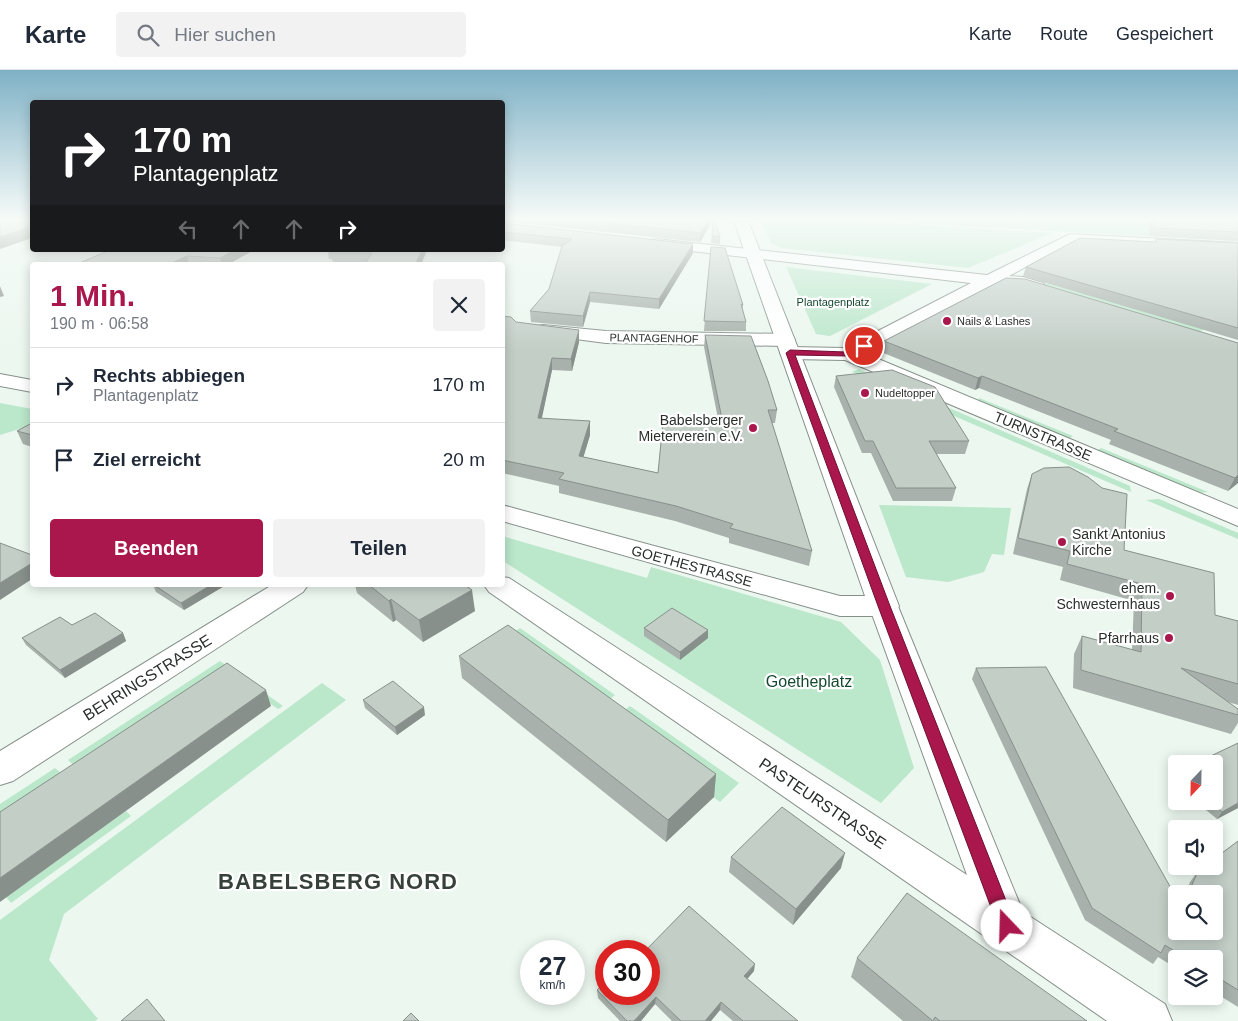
<!DOCTYPE html>
<html lang="de">
<meta charset="utf-8">
<style>
:root{--surface:#fff;--page:#f2f2f3;--text:#1f2937;--muted:#747a83;--line:#e0e1e3;--accent:#aa174c}
body{margin:0;font-family:Helvetica,sans-serif;background:var(--page);color:var(--text);height:100vh;display:flex;flex-direction:column;font-size:19px;white-space:nowrap}
*{box-sizing:border-box;margin:0}
p{font-size:16px;color:var(--muted)}
.icon{flex:none;width:28px;height:28px;fill:none;stroke:currentColor;stroke-width:2;stroke-linecap:round;stroke-linejoin:round}
.map{position:relative;flex:1;overflow:hidden}
.panel{position:absolute;left:30px;top:192px;width:475px;height:325px;display:flex;flex-direction:column;background:var(--surface);border-radius:5px;box-shadow:0 2px 12px #0003}
.panel>*{flex:none}
.guide{position:absolute;left:30px;top:30px;width:475px;height:152px;border-radius:5px;box-shadow:0 2px 12px #0003;background:#202124;color:#fff;overflow:hidden}
.needle{width:32px;rotate:202deg}
.buttons{position:absolute;left:1168px;top:685px;display:grid;gap:10px}
.buttons a{display:grid;place-items:center;width:55px;height:55px;border-radius:5px;background:var(--surface);box-shadow:0 2px 12px #0003;font-size:25px}
.speed{position:absolute;left:520px;top:870px;display:flex;gap:10px;font-size:25px;font-weight:700;text-align:center}
.speed>*{display:grid;place-content:center;width:65px;height:65px;border-radius:50%;background:var(--surface);box-shadow:0 2px 12px #0003;line-height:1}
.speed small{font-size:12px;font-weight:400}
.speed .limit{border:8px solid #d22;background:#fff;color:#111}
.pin{position:absolute;display:grid;place-items:center;width:42px;height:42px;color:#fff;margin:-21px;border:2px solid #fff;border-radius:50%;box-shadow:0 1px 5px #0007}
.me{position:absolute;width:55px;margin:-28px;rotate:339deg;stroke-linejoin:round;filter:drop-shadow(0 0 4px #0008)}
.turn{display:flex;align-items:center;gap:18px;height:105px;padding:0 20px;font-size:22px}
.turn .icon{width:65px;height:65px;stroke-width:2.5}
.turn b{display:block;font-size:35px;line-height:42px}
.lanes{display:flex;align-items:center;height:48px;padding:0 20px;background:#0003;justify-content:center;gap:25px;direction:ltr}
.lanes .off{opacity:.35}
.round{display:grid;place-items:center;flex:none;width:52px;height:52px;border-radius:5px;background:var(--page)}
.overview{display:flex;align-items:center;justify-content:space-between;height:85px;padding:0 20px}
h1{font-size:30px;font-weight:700;line-height:38px;color:var(--accent)}
.cta{display:flex;gap:10px;margin-top:auto;padding:10px 20px}
.cta a{flex:1;height:58px;border-radius:5px;background:var(--accent);color:#fff;font-size:20px;font-weight:700;line-height:58px;text-align:center}
.cta a+a{background:var(--page);color:var(--text)}
ul{padding:0;list-style:none}
li{display:flex;align-items:center;gap:15px;height:75px;padding:0 20px;border-top:1px solid var(--line)}
li div{flex:1}
li b{display:block;font-size:19px}
li em{font-style:normal}
header{display:flex;align-items:center;gap:30px;box-sizing:border-box;height:70px;padding:0 25px;background:var(--surface);border-bottom:1px solid var(--line)}
header strong{font-size:24px}
nav{display:flex;gap:28px;margin-inline-start:auto;font-size:18px}
.search{width:350px;height:45px;background:var(--page);display:flex;align-items:center;gap:12px;box-sizing:border-box;padding:0 18px;border-radius:5px;color:var(--muted);font-size:19px}
.map>svg:first-child{display:block}
.green{fill:#bbe7cb}
.lines{fill:none;stroke-linecap:round;stroke-linejoin:round}
.minor-casing{stroke:#869089;stroke-width:2}
.tertiary-casing{stroke:#869089;stroke-width:2}
.minor{fill:#fff;fill-rule:evenodd}
.tertiary{fill:#fff;fill-rule:evenodd}
.wall{fill:#a8b1ab}
.shaded-wall{fill:#88908b}
.building{fill:#c3cec7;stroke:#88908b}
.route{fill:#aa174c;stroke:#6e0f31}
.poi-dot{fill:#aa174c;stroke:#fff;stroke-width:2}
.labels{text-anchor:middle;stroke-width:4.5;stroke-linejoin:round;paint-order:stroke}
.far-park-label{font-size:11px;fill:#13492e;stroke:#fff}
.far-poi-label{font-size:11px;fill:#2a2e2b;stroke:#fff;text-anchor:start}
.far-street-label{font-size:11px;fill:#2a2e2b;stroke:#fff}
.poi-label{font-size:14px;fill:#2a2e2b;stroke:#fff;text-anchor:end}
.street-label{font-size:14px;fill:#2a2e2b;stroke:#fff}
.near-street-label{font-size:16px;fill:#2a2e2b;stroke:#fff}
.near-park-label{font-size:16px;fill:#13492e;stroke:#fff}
.near-district-label{font-size:22px;font-weight:bold;letter-spacing:1px;fill:#37413b;stroke:#fff}
</style>
<header>
<strong>Karte</strong>
<div class="search"><svg class="icon" aria-label="search" viewBox="0 0 24 24"><circle cx="10" cy="10" r="6"/><path d="M15 15l6 6"/></svg>Hier suchen</div>
<nav><a>Karte</a><a>Route</a><a>Gespeichert</a></nav>
</header>
<div class="map">
<svg width="1238" height="951" viewBox="0 0 1238 951">
<rect width="100%" height="100%" fill="#ebf7ef"/>
<!-- green -->
<path class="green" d="M760,148H805L1052,163L968,198L782,178L771,173Z
M865,148H1223L1238,160V171L865,151Z
M786,197L932,214L830,266L816,264Z
M1044,205L1213,255L1199,262L1041,214Z
M859,299L1130,416L1131,422L852,302Z
M979,328L1073,366L1066,371L977,332Z
M0,333L32,339V355L0,365Z
M1101,378L1208,422L1199,423L1095,382Z
M1159,429L1238,463V469L1146,430Z
M879,435L1011,438L1004,485L992,484L984,502L948,512L906,507Z
M502,466L647,508L651,497L841,552L880,590L914,698L881,733L503,491Z
M520,558L615,625L596,640L501,571Z
M220,591L283,636L278,639L233,608L86,707L68,690Z
M322,613L346,630L64,844L49,890L98,949L95,951H0V850Z
M630,636L739,713L720,732L611,651Z
M55,698L75,715L0,765V734Z
M126,741L131,746L11,833L6,827Z"/>
<g class="lines">
<!-- minor casing -->
<g class="minor-casing">
<path id="minor" d="M1070,164L1238,173V181L1072,172L1009,206L1023,207L1043,213L1045,216L1043,219L1037,221L1022,217L992,215L864,283L1238,439V456L845,290L790,289L783,287L780,283L783,279L790,277L845,278L971,213L656,177L651,176L649,173L651,170L656,169L987,205Z
M543,255L606,261L786,264L793,266L795,270L793,274L786,276L606,273L537,264L534,260L537,256Z
M0,304L32,310V322L0,316Z
M502,507L509,508L967,805L869,536L873,529L884,526L895,529L1023,842L1165,934L1172,951H1107L489,522L484,515H502Z"/>
</g>
<!-- tertiary casing -->
<g class="tertiary-casing">
<path id="tertiary" d="M733,148H747L899,536L895,543L884,546H840L502,451V435L840,526H865Z
M272,515H308L303,522L13,711L0,715V681Z"/>
</g>
<!-- minor -->
<use href="#minor" class="minor"/>
<!-- tertiary -->
<use href="#tertiary" class="tertiary"/>
</g>
<!-- wall -->
<path class="wall" d="M502,148H714L720,167V174L711,173L713,150L700,172L502,151Z
M1147,148H1238V171L1150,166Z
M502,153L693,174V183L659,239L590,232L583,257L531,252L530,241L549,219L562,177L502,170Z
M1156,169L1238,173V270L1023,206L1026,197L1155,172Z
M711,177L743,235V240L746,252V261H704Z
M254,180L227,195H75Z
M282,180H427L366,192H333L332,189H329L328,182Z
M502,246L516,252L579,260V272L572,301L552,300L541,349L590,351V365L583,387L658,403L719,354L704,277L705,265L777,340L775,353H772L812,481L809,496L729,473V468L675,451L559,423V416L502,403Z
M884,271L1238,273V413L1228,421L1109,374L1111,370L979,318L975,320L881,282Z
M836,306L969,371L965,384H936L956,418L952,431H893L871,383H862L834,317Z
M32,353V377L23,374L17,361Z
M1032,404L1124,480L1215,545L1238,551V635L1228,632L1238,639V653L1231,664L1073,618L1074,584L1082,566L1132,580L1134,531L1060,510L1063,497L1013,484L1027,419Z
M153,515H226L184,540L156,522Z
M355,515H465L475,541L423,572L396,550L393,552L357,523Z
M72,555L123,563L126,571L65,608L26,575L22,568Z
M644,558L708,568L680,590L644,566Z
M459,586L716,704L714,727L666,772L462,608Z
M976,598L1176,861L1214,824H1185L1190,812L1198,801L1238,771V937L1214,922V889H1176V898L1158,887L1153,894L1085,850L972,609Z
M363,630L425,645L397,665L365,638Z
M1238,673V738L1217,749L1195,731H1214Z
M1176,702V715L1171,710Z
M731,787L841,798L793,855L729,802Z
M857,888L1087,951H903L851,907Z
M754,901L747,909L798,951H733L720,940L711,951H672L655,934L641,951H620L598,928L597,920Z"/>
<!-- shaded-wall -->
<path class="shaded-wall" d="M710,148H714L700,172V163Z
M32,156V168L0,179V167Z
M693,174V183L659,239V229Z
M235,180H254L227,195H222L220,188Z
M422,180H427L421,195H415Z
M187,186L189,195H167Z
M0,216L4,226L0,227Z
M590,222V232L583,257V246Z
M579,260V272L572,301L571,289Z
M552,288V300L539,362L538,348Z
M982,306L979,318L975,320L978,308Z
M590,351V365L580,399L579,386Z
M1238,405V413L1228,421L1235,408Z
M32,493V509L0,530V513Z
M211,515H226L184,540L181,533Z
M472,520L475,541L423,572L419,550Z
M391,529L396,550L393,552L389,531Z
M708,560V568L680,590V582Z
M123,563L126,571L65,608L60,600Z
M266,620L271,636L0,832V808Z
M424,637L425,645L397,665L395,657Z
M716,704L714,727L666,772L668,750Z
M1238,733V738L1217,749L1222,742Z
M845,783L841,798L793,855L796,839Z
M755,894L754,901L743,914L744,906Z
M656,927L655,934L641,951H634Z
M721,932L720,940L711,951H705Z"/>
<!-- building -->
<path class="building" d="M0,148H32V156L0,167Z
M560,148H710L700,163Z
M713,148H714L720,167L712,166Z
M1152,148H1238V162L1154,158Z
M502,153L693,174L659,229L590,222L583,246L530,241L549,219L562,176L572,169L502,162Z
M1080,168L1156,172V169L1238,173V258L1026,197Z
M711,177L725,178L743,235L741,234L746,252L704,251Z
M110,180H235L220,188L187,186L167,195H75Z
M334,180H422L415,195H364L372,183H331Z
M1006,208L1025,209L1238,273V405L1235,408L1114,361L1118,359L982,306L978,308L884,271Z
M502,246L511,247L516,252L579,260L571,289L552,288L538,348L590,351L579,386L658,403L663,352L723,354L705,265L751,266L768,311L777,340H768L812,481L730,458L733,454L676,436L559,409L564,403L502,390Z
M892,300L935,317L969,371H929L956,418H896L873,371H865L836,306Z
M32,353V365L17,361Z
M1069,397L1088,407L1102,418L1127,424L1124,480L1214,503L1215,545L1238,551V614L1181,598L1238,639V645L1081,600L1082,566L1141,582L1142,514L1067,494L1070,481L1018,468L1032,404L1044,398Z
M0,473L32,485V493L0,513Z
M154,515H211L181,533Z
M369,515H465L472,520L419,550L391,529L389,531Z
M672,538L708,560L680,582L644,558Z
M95,543L123,563L60,600L22,568L60,547L72,555Z
M508,555L716,704L668,750L459,586Z
M227,593L266,620L0,808V742Z
M1046,597L1176,827V861H1214V824H1188L1198,801L1204,796H1214V789L1238,771V920L1214,905V889H1187L1165,875L1161,883L1092,838L976,598Z
M393,611L424,637L395,657L363,630Z
M1238,673V733L1222,742L1210,731H1214V694H1194Z
M782,737L845,783L796,839L731,787Z
M907,823L1087,951H940L935,947L933,951L857,888Z
M689,836L755,894L744,906L798,951H743L721,932L705,951H681L656,927L634,951H627L597,920L606,911V924H649V881H645Z
M147,929L165,951H121Z
M411,943L419,951H403Z"/>
<!-- sky -->
<linearGradient id="sky" x2="0" y2="1"><stop stop-color="#7fb1c6"/><stop offset="0.53" stop-color="#f6fbf8"/><stop offset="1" stop-color="#f6fbf8" stop-opacity="0"/></linearGradient>
<rect width="1238" height="281" fill="url(#sky)"/>
<!-- route -->
<path class="route" d="M864,273L868,276L848,286L795,285L890,536L1016,856L1013,862L1007,865L1000,862L998,856L878,536L786,283L790,280L846,282Z"/>
<!-- markers -->
<g class="poi-dot">
<circle cx="947" cy="251" r="5"/>
<circle cx="865" cy="323" r="5"/>
<circle cx="753" cy="358" r="5"/>
<circle cx="1062" cy="472" r="5"/>
<circle cx="1170" cy="526" r="5"/>
<circle cx="1169" cy="568" r="5"/>
</g>
<g class="labels">
<!-- far-park labels -->
<g class="far-park-label">
<text x="833" y="236">Plantagenplatz</text>
</g>
<!-- far-poi labels -->
<g class="far-poi-label">
<text x="957" y="255">Nails &amp; Lashes</text>
<text x="875" y="327">Nudeltopper</text>
</g>
<!-- far-street labels -->
<g class="far-street-label">
<text transform="translate(654 268) rotate(1)" y="4">PLANTAGENHOF</text>
</g>
<!-- poi labels -->
<g class="poi-label">
<text x="743" y="355">Babelsberger<tspan x="743" dy="16">Mieterverein e.V.</tspan></text>
<text x="1072" y="469" text-anchor="start">Sankt Antonius<tspan x="1072" dy="16">Kirche</tspan></text>
<text x="1160" y="523">ehem.<tspan x="1160" dy="16">Schwesternhaus</tspan></text>
<text x="1159" y="573">Pfarrhaus</text>
</g>
<!-- street labels -->
<g class="street-label">
<text transform="translate(1043 366) rotate(23)" y="5">TURNSTRASSE</text>
<text transform="translate(692 496) rotate(15)" y="5">GOETHESTRASSE</text>
</g>
<!-- near-street labels -->
<g class="near-street-label">
<text transform="translate(147 607) rotate(-32)" y="6">BEHRINGSTRASSE</text>
<text transform="translate(823 733) rotate(34)" y="6">PASTEURSTRASSE</text>
</g>
<!-- near-park labels -->
<g class="near-park-label">
<text x="809" y="617">Goetheplatz</text>
</g>
<!-- near-district labels -->
<g class="near-district-label">
<text x="338" y="819">BABELSBERG NORD</text>
</g>
</g>
</svg>
<div class="buttons">
<a><svg class="needle" viewBox="-14 -14 28 28"><path d="M0-13l5 13h-10z" fill="#e53935"/><path d="M0 13l5-13h-10z" fill="#747a83"/></svg></a>
<a><svg class="icon" aria-label="sound" viewBox="0 0 24 24"><path d="M4 9h4l5-4v14l-5-4H4zM17 9q2 3 0 6"/></svg></a>
<a><svg class="icon" aria-label="search" viewBox="0 0 24 24"><circle cx="10" cy="10" r="6"/><path d="M15 15l6 6"/></svg></a>
<a><svg class="icon" aria-label="layers" viewBox="0 0 24 24"><path d="M12 4l9 5-9 5-9-5zM3 14l9 5 9-5"/></svg></a>
</div>
<div class="speed"><div>27<small>km/h</small></div><div class="limit">30</div></div>
<div class="pin" style="left:864px;top:276px;background:#d93025"><svg class="icon" aria-label="arrive" viewBox="0 0 24 24"><path d="M6 21V4h12l-3 4 3 4H6"/></svg></div>
<svg class="me" style="left:1007px;top:856px" viewBox="-20 -20 40 40"><circle r="19" fill="#fff"/><path d="M0-13L10 11 0 6-10 11z" fill="#aa174c"/></svg>
<div class="guide">
<div class="turn"><svg class="icon" aria-label="right" viewBox="0 0 24 24"><path d="M7 20v-9h11M14 6l5 5-5 5"/></svg><div><b>170 m</b>Plantagenplatz</div></div>
<div class="lanes"><svg class="icon off" aria-label="left" viewBox="0 0 24 24"><path d="M17 20v-9H6M10 6l-5 5 5 5"/></svg><svg class="icon off" aria-label="ahead" viewBox="0 0 24 24"><path d="M12 20V5M6 11l6-6 6 6"/></svg><svg class="icon off" aria-label="ahead" viewBox="0 0 24 24"><path d="M12 20V5M6 11l6-6 6 6"/></svg><svg class="icon" aria-label="right" viewBox="0 0 24 24"><path d="M7 20v-9h11M14 6l5 5-5 5"/></svg></div>
</div>
<section class="panel">
<div class="overview"><div><h1>1 Min.</h1><p>190 m · 06:58</p></div><a class="round"><svg class="icon" aria-label="close" viewBox="0 0 24 24"><path d="M6 6l12 12M18 6L6 18"/></svg></a></div>
<ul>
<li><svg class="icon" aria-label="right" viewBox="0 0 24 24"><path d="M7 20v-9h11M14 6l5 5-5 5"/></svg><div><b>Rechts abbiegen</b><p>Plantagenplatz</p></div><em>170 m</em></li>
<li><svg class="icon" aria-label="arrive" viewBox="0 0 24 24"><path d="M6 21V4h12l-3 4 3 4H6"/></svg><div><b>Ziel erreicht</b></div><em>20 m</em></li>
</ul>
<div class="cta"><a>Beenden</a><a>Teilen</a></div>
</section>
</div>
